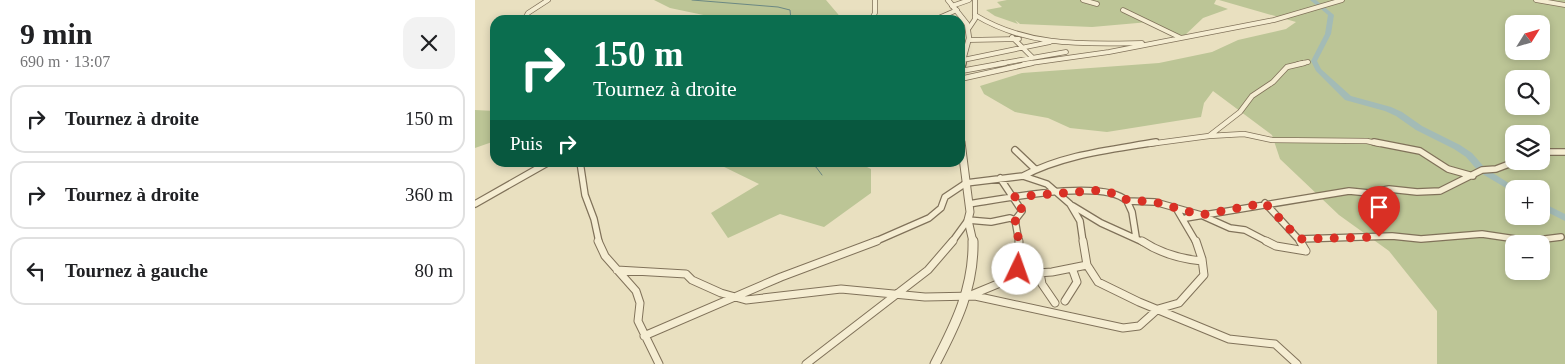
<!DOCTYPE html>
<html lang="fr">
<meta charset="utf-8">
<style>
:root{--surface:#fff;--page:#f2f2f2;--text:#202124;--muted:#757577;--line:#e0e0e0}
body{margin:0;font-family:"Times New Roman",serif;background:var(--page);color:var(--text);height:100vh;display:flex;flex-direction:column;font-size:19px;white-space:nowrap}
*{box-sizing:border-box;margin:0}
p{font-size:16px;color:var(--muted)}
.icon{flex:none;width:28px;height:28px;fill:none;stroke:currentColor;stroke-width:2;stroke-linecap:round;stroke-linejoin:round}
.map{position:relative;flex:1;overflow:hidden}
.drawer{display:flex;flex-direction:column;background:var(--surface);width:475px}
.drawer>*{flex:none}
.guide{position:absolute;left:15px;top:15px;width:475px;height:152px;border-radius:15px;box-shadow:0 2px 8px #0003;background:#0b6e4f;color:#fff;overflow:hidden}
.needle{width:32px;rotate:53deg}
.fabs{position:absolute;left:1030px;top:15px;display:grid;gap:10px}
.fabs a{display:grid;place-items:center;width:45px;height:45px;border-radius:10px;background:var(--surface);box-shadow:0 2px 8px #0003;font-size:25px}
.pin{position:absolute;display:grid;place-items:center;width:42px;height:42px;color:#fff;margin:-51px -21px;border-radius:50% 50% 50% 0;rotate:-45deg;box-shadow:0 0 5px #0007}
.pin .icon{rotate:45deg}
.me{position:absolute;width:55px;margin:-28px;rotate:3deg;stroke-linejoin:round;filter:drop-shadow(0 0 4px #0008)}
.turn{display:flex;align-items:center;gap:18px;height:105px;padding:0 20px;font-size:22px}
.turn .icon{width:65px;height:65px;stroke-width:2.5}
.turn b{display:block;font-size:35px;line-height:42px}
.then{display:flex;align-items:center;height:48px;padding:0 20px;background:#0003;gap:10px;font-size:19px}
.round{display:grid;place-items:center;flex:none;width:52px;height:52px;border-radius:15px;background:var(--page)}
.overview{display:flex;align-items:center;justify-content:space-between;height:85px;padding:0 20px}
h1{font-size:30px;font-weight:600;line-height:38px}
ul{padding:0;list-style:none}
li{display:flex;align-items:center;gap:15px;height:68px;margin:0 10px 8px;padding:0 10px;border:2px solid var(--line);border-radius:15px}
li div{flex:1}
li b{display:block;font-size:19px}
li em{font-style:normal}
main{display:flex;flex:1;min-height:0}
.map>svg:first-child{display:block}
.green{fill:#bcc596;fill-rule:evenodd}
.lines{fill:none;stroke-linecap:round;stroke-linejoin:round}
.stream{stroke:#6b8883;stroke-width:1}
.river{fill:#a3bbb6;fill-rule:evenodd}
.minor-far3-casing{stroke:#80725a;stroke-width:5.5}
.minor-far2-casing{stroke:#80725a;stroke-width:6}
.minor-far1-casing{stroke:#80725a;stroke-width:8}
.minor-casing{stroke:#80725a;stroke-width:9}
.tertiary-far3-casing{stroke:#80725a;stroke-width:6}
.tertiary-far2-casing{stroke:#80725a;stroke-width:8}
.tertiary-far1-casing{stroke:#80725a;stroke-width:9}
.tertiary-casing{stroke:#80725a;stroke-width:11}
.minor-far3{stroke:#f5edd2;stroke-width:4}
.minor-far2{stroke:#f5edd2;stroke-width:4.5}
.minor-far1{stroke:#f5edd2;stroke-width:5.5}
.minor{stroke:#f5edd2;stroke-width:7}
.tertiary-far3{stroke:#f5edd2;stroke-width:4.5}
.tertiary-far2{stroke:#f5edd2;stroke-width:5.5}
.tertiary-far1{stroke:#f5edd2;stroke-width:7}
.tertiary{stroke:#f5edd2;stroke-width:9}
.route{stroke:#d93025;stroke-width:9;stroke-dasharray:0 16.2}
</style>
<main>
<section class="drawer">
<div class="overview"><div><h1>9 min</h1><p>690 m · 13:07</p></div><a class="round"><svg class="icon" aria-label="close" viewBox="0 0 24 24"><path d="M6 6l12 12M18 6L6 18"/></svg></a></div>
<ul>
<li><svg class="icon" aria-label="right" viewBox="0 0 24 24"><path d="M7 20v-9h11M14 6l5 5-5 5"/></svg><div><b>Tournez à droite</b></div><em>150 m</em></li>
<li><svg class="icon" aria-label="right" viewBox="0 0 24 24"><path d="M7 20v-9h11M14 6l5 5-5 5"/></svg><div><b>Tournez à droite</b></div><em>360 m</em></li>
<li><svg class="icon" aria-label="left" viewBox="0 0 24 24"><path d="M17 20v-9H6M10 6l-5 5 5 5"/></svg><div><b>Tournez à gauche</b></div><em>80 m</em></li>
</ul>
</section>
<div class="map">
<svg width="1090" height="364" viewBox="0 0 1090 364">
<rect width="100%" height="100%" fill="#e9e0c0"/>
<!-- green -->
<path class="green" d="M179,0H351L368,20H240L238,17L195,8Z
M532,0H741L739,4L753,9L728,18L708,37L674,22L617,27L545,24L540,20L543,24L520,16L511,10L527,7L522,2Z
M744,0H1090V364H962V311L914,251L864,215L805,159L797,135L738,91L729,103L726,117L632,132L595,128L573,118L540,112L509,94L505,86L547,73L684,63L737,52L763,40L811,29L821,22ZM1039,24H1066V51H1039ZM1039,79H1066V106H1039ZM1039,134H1066V161H1039ZM1039,189H1066V216H1039ZM1039,244H1066V271H1039Z
M0,110L20,111V141L0,148Z
M382,162L396,169V193L349,227L305,214L253,238L236,213L284,184L241,163Z"/>
<g class="lines">
<!-- stream -->
<path class="stream" d="M217,0L303,7L315,10L316,20
M332,162L341,167L347,175"/>
<!-- river -->
<path class="river" d="M835,0H841L859,15L856,34L842,61L846,69L876,96L916,107L927,112L947,126L985,145L997,153L1010,168L1043,189H1039V192L1036,191L1004,172L991,157L979,149L941,130L921,116L910,111L870,100L841,71L836,61L850,34L853,15Z
M1066,202L1090,214V221L1066,209Z"/>
<!-- minor-far3 casing -->
<g class="minor-far3-casing">
<path id="minor-far3" d="M608,0L622,4
M1061,0L1090,5
M477,6L494,0
M648,10L706,38
M500,15C553,47 607,44 667,43
M49,20L53,13L73,0
M396,20L400,13V0
M459,20L482,10
M494,28L500,19V0
M537,37L557,57
M494,40L544,39
M488,60L575,42
M523,64L591,52
M549,64L634,52L799,20L867,0
M823,64L833,62"/>
</g>
<!-- minor-far2 casing -->
<g class="minor-far2-casing">
<path id="minor-far2" d="M486,71L530,63
M485,79L557,63
M734,136L769,134L797,140L892,141L905,144
M674,144L734,136L765,112L777,96L798,82L812,67L829,63"/>
</g>
<!-- minor-far1 casing -->
<g class="minor-far1-casing">
<path id="minor-far1" d="M899,142L945,151L973,169L998,176
M540,150L560,169
M1066,152H1090
M105,162L110,195L119,219L124,242
M548,176C590,154 636,150 681,142
M525,178L547,211L540,220
M652,201L657,212L661,237
M790,203L826,242
M0,204L74,162
M494,204C527,199 629,178 652,201L680,202L726,215L755,228L770,230L793,242
M598,206L626,223L668,242
M701,208L721,242
M711,218L874,191L894,193L914,189L942,192L965,191L1007,170L1021,169L1042,161
M824,239L917,236L946,239L1007,234L1054,241L1086,237
M399,242L454,218L466,208L470,197L491,183L548,176L572,184L595,204L605,221L608,242
M477,242L493,220L516,222L535,218L540,220L544,242"/>
</g>
<!-- minor casing -->
<g class="minor-casing">
<path id="minor" d="M123,241L130,256L161,291L165,303L163,321L184,364
M608,241L612,265L623,282L664,302L754,339L800,344L822,364
M667,241C685,253 705,259 727,261
M791,241L801,246L831,251
M825,241L831,251
M1053,241H1056
M142,270L211,274L217,280L246,293L271,300L366,289L450,297L500,296L648,328L664,326L683,309L704,303L729,275L727,259L721,241
M565,273L567,284L580,303
M530,279L543,269L544,241
M496,295L547,274L577,272L612,265
M590,301L602,282L597,268
M169,336L306,277L402,241
M331,364L453,270L478,241"/>
</g>
<!-- tertiary-far3 casing -->
<g class="tertiary-far3-casing">
<path id="tertiary-far3" d="M473,0L492,24L494,38L487,64"/>
</g>
<!-- tertiary-far2 casing -->
<g class="tertiary-far2-casing">
<path id="tertiary-far2" d="M485,73L488,63
M485,78V85
M485,115L486,144"/>
</g>
<!-- tertiary-far1 casing -->
<g class="tertiary-far1-casing">
<path id="tertiary-far1" d="M486,142L495,212L493,220L498,242"/>
</g>
<!-- tertiary casing -->
<g class="tertiary-casing">
<path id="tertiary" d="M460,364C481,324 499,287 498,241"/>
</g>
<!-- minor-far3 -->
<use href="#minor-far3" class="minor-far3"/>
<!-- minor-far2 -->
<use href="#minor-far2" class="minor-far2"/>
<!-- minor-far1 -->
<use href="#minor-far1" class="minor-far1"/>
<!-- minor -->
<use href="#minor" class="minor"/>
<!-- tertiary-far3 -->
<use href="#tertiary-far3" class="tertiary-far3"/>
<!-- tertiary-far2 -->
<use href="#tertiary-far2" class="tertiary-far2"/>
<!-- tertiary-far1 -->
<use href="#tertiary-far1" class="tertiary-far1"/>
<!-- tertiary -->
<use href="#tertiary" class="tertiary"/>
</g>
<g class="lines">
<!-- route -->
<path class="route" d="M543,269V228L540,220L546,215L548,211L538,197L627,190L646,196L652,200L680,202L726,215L790,203L824,239L904,237"/>
</g>
</svg>
<div class="fabs">
<a><svg class="needle" viewBox="-14 -14 28 28"><path d="M0-13l5 13h-10z" fill="#e53935"/><path d="M0 13l5-13h-10z" fill="#757577"/></svg></a>
<a><svg class="icon" aria-label="search" viewBox="0 0 24 24"><circle cx="10" cy="10" r="6"/><path d="M15 15l6 6"/></svg></a>
<a><svg class="icon" aria-label="layers" viewBox="0 0 24 24"><path d="M12 4l9 5-9 5-9-5zM3 14l9 5 9-5"/></svg></a>
<a>+</a>
<a>−</a>
</div>
<div class="pin" style="left:904px;top:237px;background:#d93025"><svg class="icon" aria-label="arrive" viewBox="0 0 24 24"><path d="M6 21V4h12l-3 4 3 4H6"/></svg></div>
<svg class="me" style="left:543px;top:269px" viewBox="-20 -20 40 40"><circle r="19" fill="#fff"/><path d="M0-13L10 11 0 6-10 11z" fill="#d93025"/></svg>
<div class="guide">
<div class="turn"><svg class="icon" aria-label="right" viewBox="0 0 24 24"><path d="M7 20v-9h11M14 6l5 5-5 5"/></svg><div><b>150 m</b>Tournez à droite</div></div>
<div class="then">Puis<svg class="icon" aria-label="right" viewBox="0 0 24 24"><path d="M7 20v-9h11M14 6l5 5-5 5"/></svg></div>
</div>
</div>
</main>
